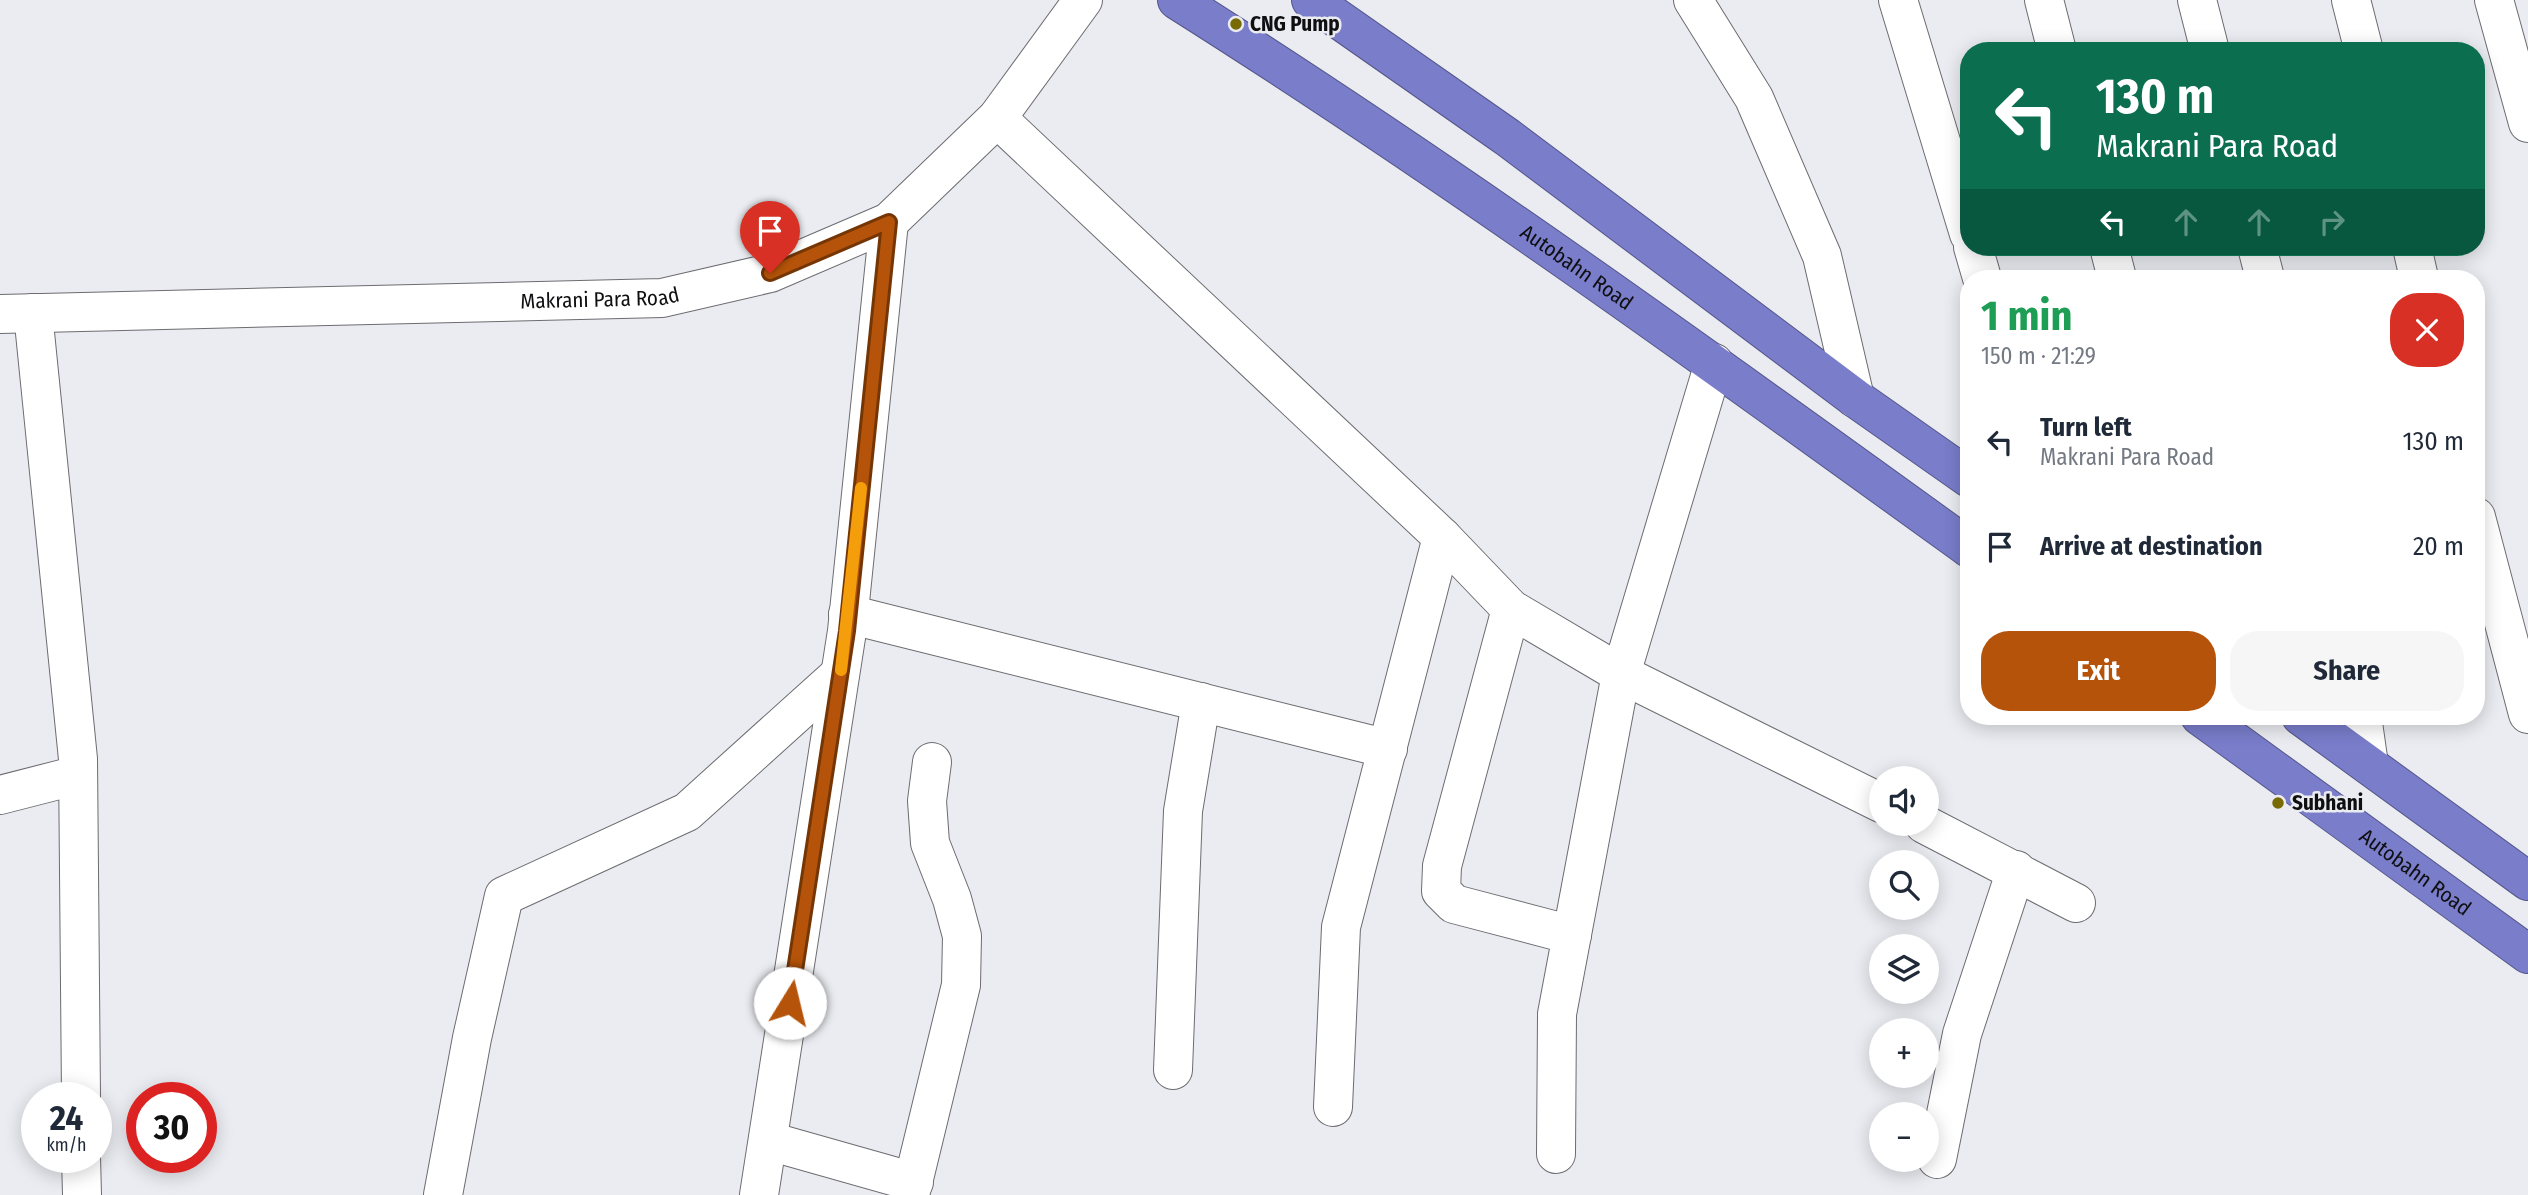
<!DOCTYPE html>
<meta charset="utf-8">
<style>
:root{--surface:#fff;--page:#f6f6f7;--text:#1f2937;--muted:#747a83;--accent:#b45309}
body{margin:0;font-family:"Fira Sans Condensed",sans-serif;background:var(--page);color:var(--text);height:100vh;display:flex;flex-direction:column;font-size:26px;white-space:nowrap}
*{box-sizing:border-box;margin:0}
p{font-size:23px;color:var(--muted)}
.icon{flex:none;width:38px;height:38px;fill:none;stroke:currentColor;stroke-width:2;stroke-linecap:round;stroke-linejoin:round}
.map{position:relative;flex:1;overflow:hidden}
.details{position:absolute;left:1960px;top:270px;width:525px;height:455px;display:flex;flex-direction:column;background:var(--surface);border-radius:28px;box-shadow:0 4px 18px #0003}
.details>*{flex:none}
.guide{position:absolute;left:1960px;top:42px;width:525px;height:214px;border-radius:28px;box-shadow:0 4px 18px #0003;background:#0b6e4f;color:#fff;overflow:hidden}
.tools{position:absolute;left:1869px;top:766px;display:grid;gap:14px}
.tools a{display:grid;place-items:center;width:70px;height:70px;border-radius:50%;background:var(--surface);box-shadow:0 4px 18px #0003;font-size:35px}
.speed{position:absolute;left:21px;top:1082px;display:flex;gap:14px;font-size:35px;font-weight:700;text-align:center}
.speed>*{display:grid;place-content:center;width:91px;height:91px;border-radius:50%;background:var(--surface);box-shadow:0 4px 18px #0003;line-height:1}
.speed small{font-size:18px;font-weight:400}
.speed .limit{border:10px solid #d22;background:#fff;color:#111}
.pin{position:absolute;display:grid;place-items:center;width:60px;height:60px;color:#fff;margin:-72px -30px;border-radius:50% 50% 50% 0;rotate:-45deg;box-shadow:0 0 7px #0007}
.pin .icon{rotate:45deg}
.me{position:absolute;width:77px;margin:-38px;rotate:9deg;stroke-linejoin:round;filter:drop-shadow(0 0 5px #0008)}
.turn{display:flex;align-items:center;gap:24px;height:147px;padding:0 21px;font-size:32px}
.turn .icon{width:91px;height:91px;stroke-width:2.5}
.turn b{display:block;font-size:49px;line-height:60px}
.lanes{display:flex;align-items:center;height:66px;padding:0 21px;background:#0003;justify-content:center;gap:35px;direction:ltr}
.lanes .off{opacity:.35}
.round{display:grid;place-items:center;flex:none;width:74px;height:74px;border-radius:28px;background:var(--page)}
.summary{display:flex;align-items:center;justify-content:space-between;height:119px;padding:0 21px}
h1{font-size:42px;font-weight:700;line-height:52px;color:#1e9e55}
.cta{display:flex;gap:14px;margin-top:auto;padding:14px 21px}
.cta a{flex:1;height:80px;border-radius:28px;background:var(--accent);color:#fff;font-size:28px;font-weight:700;line-height:80px;text-align:center}
.cta a+a{background:var(--page);color:var(--text)}
ul{padding:0;list-style:none}
li{display:flex;align-items:center;gap:21px;height:105px;padding:0 21px}
li div{flex:1}
li b{display:block;font-size:26px}
li em{font-style:normal}
.map>svg:first-child{display:block}
.lines{fill:none;stroke-linecap:round;stroke-linejoin:round}
.minor-casing{stroke:#6c6c71;stroke-width:40}
.highway-casing{stroke:#545689;stroke-width:40}
.minor{stroke:#fff;stroke-width:38}
.highway{stroke:#797dca;stroke-width:38}
.route-casing{stroke:#753606;stroke-width:18}
.route{stroke:#b45309;stroke-width:12}
.slow{stroke:#f59e0b;stroke-width:12}
.poi-dot{fill:#786b03;stroke:#ebecf1;stroke-width:2.5}
.labels{text-anchor:middle;stroke-width:5;stroke-linejoin:round;paint-order:stroke}
.poi-label{font-size:21px;font-weight:bold;fill:#0f0f11;stroke:#ebecf1;text-anchor:start}
.street-label{font-size:21px;fill:#0f0f11;stroke:#ebecf1}
</style>
<div class="map">
<svg width="2528" height="1195" viewBox="0 0 2528 1195">
<rect width="100%" height="100%" fill="#ebecf1"/>
<g class="lines">
<!-- minor casing -->
<g class="minor-casing">
<g id="minor">
<path d="M1693,0L1754,98L1822,256L1855,398"/>
<path d="M1898,0L1969,234"/>
<path d="M2044,0L2057,51"/>
<path d="M2197,0L2210,51"/>
<path d="M2351,0L2364,51"/>
<path d="M2494,0L2528,123"/>
<path d="M997,118L1442,537L1511,609L1621,674L1881,803"/>
<path d="M1973,247L1982,278"/>
<path d="M2109,247L2117,278"/>
<path d="M2257,247L2265,278"/>
<path d="M2412,247L2419,278"/>
<path d="M33,313L78,759L81,1097"/>
<path id="s1" d="M0,314L662,298L770,273L889,222L997,118L1083,0"/>
<path d="M2476,517L2528,714"/>
<path d="M1511,609L1442,866L1441,891L1454,904L1572,935"/>
<path d="M848,614L1388,749"/>
<path d="M2362,716L2369,765"/>
<path d="M0,795L78,775"/>
<path d="M1924,824L2076,903"/>
<path d="M1173,1070L1183,811L1201,702"/>
<path d="M1333,1107L1341,927L1442,537"/>
<path d="M769,1141L914,1182"/>
<path d="M1556,1154L1557,1014L1621,674L1714,363"/>
<path d="M81,1157L82,1195"/>
<path d="M1937,1159L1962,1034L2016,870"/>
<path d="M443,1195L472,1038L504,896L687,812L840,674"/>
<path d="M759,1195L847,631L889,222"/>
<path d="M910,1195L961,985L962,936L952,899L930,843L927,801L932,762"/>
</g>
</g>
<!-- highway casing -->
<g class="highway-casing">
<g id="highway">
<path id="s2" d="M1177,0C1448,171 1709,360 1969,548"/>
<path d="M1311,0L1507,137L1855,398L1969,478"/>
<path id="s3" d="M2200,716L2528,954"/>
<path d="M2301,716L2528,881"/>
</g>
</g>
<!-- minor -->
<use href="#minor" class="minor"/>
<!-- highway -->
<use href="#highway" class="highway"/>
</g>
<g class="lines">
<!-- route casing -->
<g class="route-casing">
<path id="route" d="M770,273L889,222L847,631L790,1003"/>
</g>
<!-- route -->
<use href="#route" class="route"/>
<!-- slow -->
<path class="slow" d="M841,670L861,488"/>
</g>
<!-- markers -->
<g class="poi-dot">
<circle cx="1236" cy="24" r="7"/>
<circle cx="2278" cy="803" r="7"/>
</g>
<g class="labels">
<!-- poi labels -->
<g class="poi-label">
<text x="1250" y="31">CNG Pump</text>
<text x="2292" y="810">Subhani</text>
</g>
<!-- street labels -->
<g class="street-label">
<text dy="7" stroke="none"><textPath href="#s2" startOffset="481">Autobahn Road</textPath></text>
<text dy="7" stroke="none"><textPath href="#s1" startOffset="600">Makrani Para Road</textPath></text>
<text dy="7" stroke="none"><textPath href="#s3" startOffset="266">Autobahn Road</textPath></text>
</g>
</g>
</svg>
<div class="tools">
<a><svg class="icon" aria-label="sound" viewBox="0 0 24 24"><path d="M4 9h4l5-4v14l-5-4H4zM17 9q2 3 0 6"/></svg></a>
<a><svg class="icon" aria-label="search" viewBox="0 0 24 24"><circle cx="10" cy="10" r="6"/><path d="M15 15l6 6"/></svg></a>
<a><svg class="icon" aria-label="layers" viewBox="0 0 24 24"><path d="M12 4l9 5-9 5-9-5zM3 14l9 5 9-5"/></svg></a>
<a>+</a>
<a>−</a>
</div>
<div class="speed"><div>24<small>km/h</small></div><div class="limit">30</div></div>
<div class="pin" style="left:770px;top:273px;background:#d93025"><svg class="icon" aria-label="arrive" viewBox="0 0 24 24"><path d="M6 21V4h12l-3 4 3 4H6"/></svg></div>
<svg class="me" style="left:790px;top:1003px" viewBox="-20 -20 40 40"><circle r="19" fill="#fff"/><path d="M0-13L10 11 0 6-10 11z" fill="#b45309"/></svg>
<div class="guide">
<div class="turn"><svg class="icon" aria-label="left" viewBox="0 0 24 24"><path d="M17 20v-9H6M10 6l-5 5 5 5"/></svg><div><b>130 m</b>Makrani Para Road</div></div>
<div class="lanes"><svg class="icon" aria-label="left" viewBox="0 0 24 24"><path d="M17 20v-9H6M10 6l-5 5 5 5"/></svg><svg class="icon off" aria-label="ahead" viewBox="0 0 24 24"><path d="M12 20V5M6 11l6-6 6 6"/></svg><svg class="icon off" aria-label="ahead" viewBox="0 0 24 24"><path d="M12 20V5M6 11l6-6 6 6"/></svg><svg class="icon off" aria-label="right" viewBox="0 0 24 24"><path d="M7 20v-9h11M14 6l5 5-5 5"/></svg></div>
</div>
<section class="details">
<div class="summary"><div><h1>1 min</h1><p>150 m · 21:29</p></div><a class="round" style="background:#d93025;color:#fff"><svg class="icon" aria-label="close" viewBox="0 0 24 24"><path d="M6 6l12 12M18 6L6 18"/></svg></a></div>
<ul>
<li><svg class="icon" aria-label="left" viewBox="0 0 24 24"><path d="M17 20v-9H6M10 6l-5 5 5 5"/></svg><div><b>Turn left</b><p>Makrani Para Road</p></div><em>130 m</em></li>
<li><svg class="icon" aria-label="arrive" viewBox="0 0 24 24"><path d="M6 21V4h12l-3 4 3 4H6"/></svg><div><b>Arrive at destination</b></div><em>20 m</em></li>
</ul>
<div class="cta"><a>Exit</a><a>Share</a></div>
</section>
</div>
